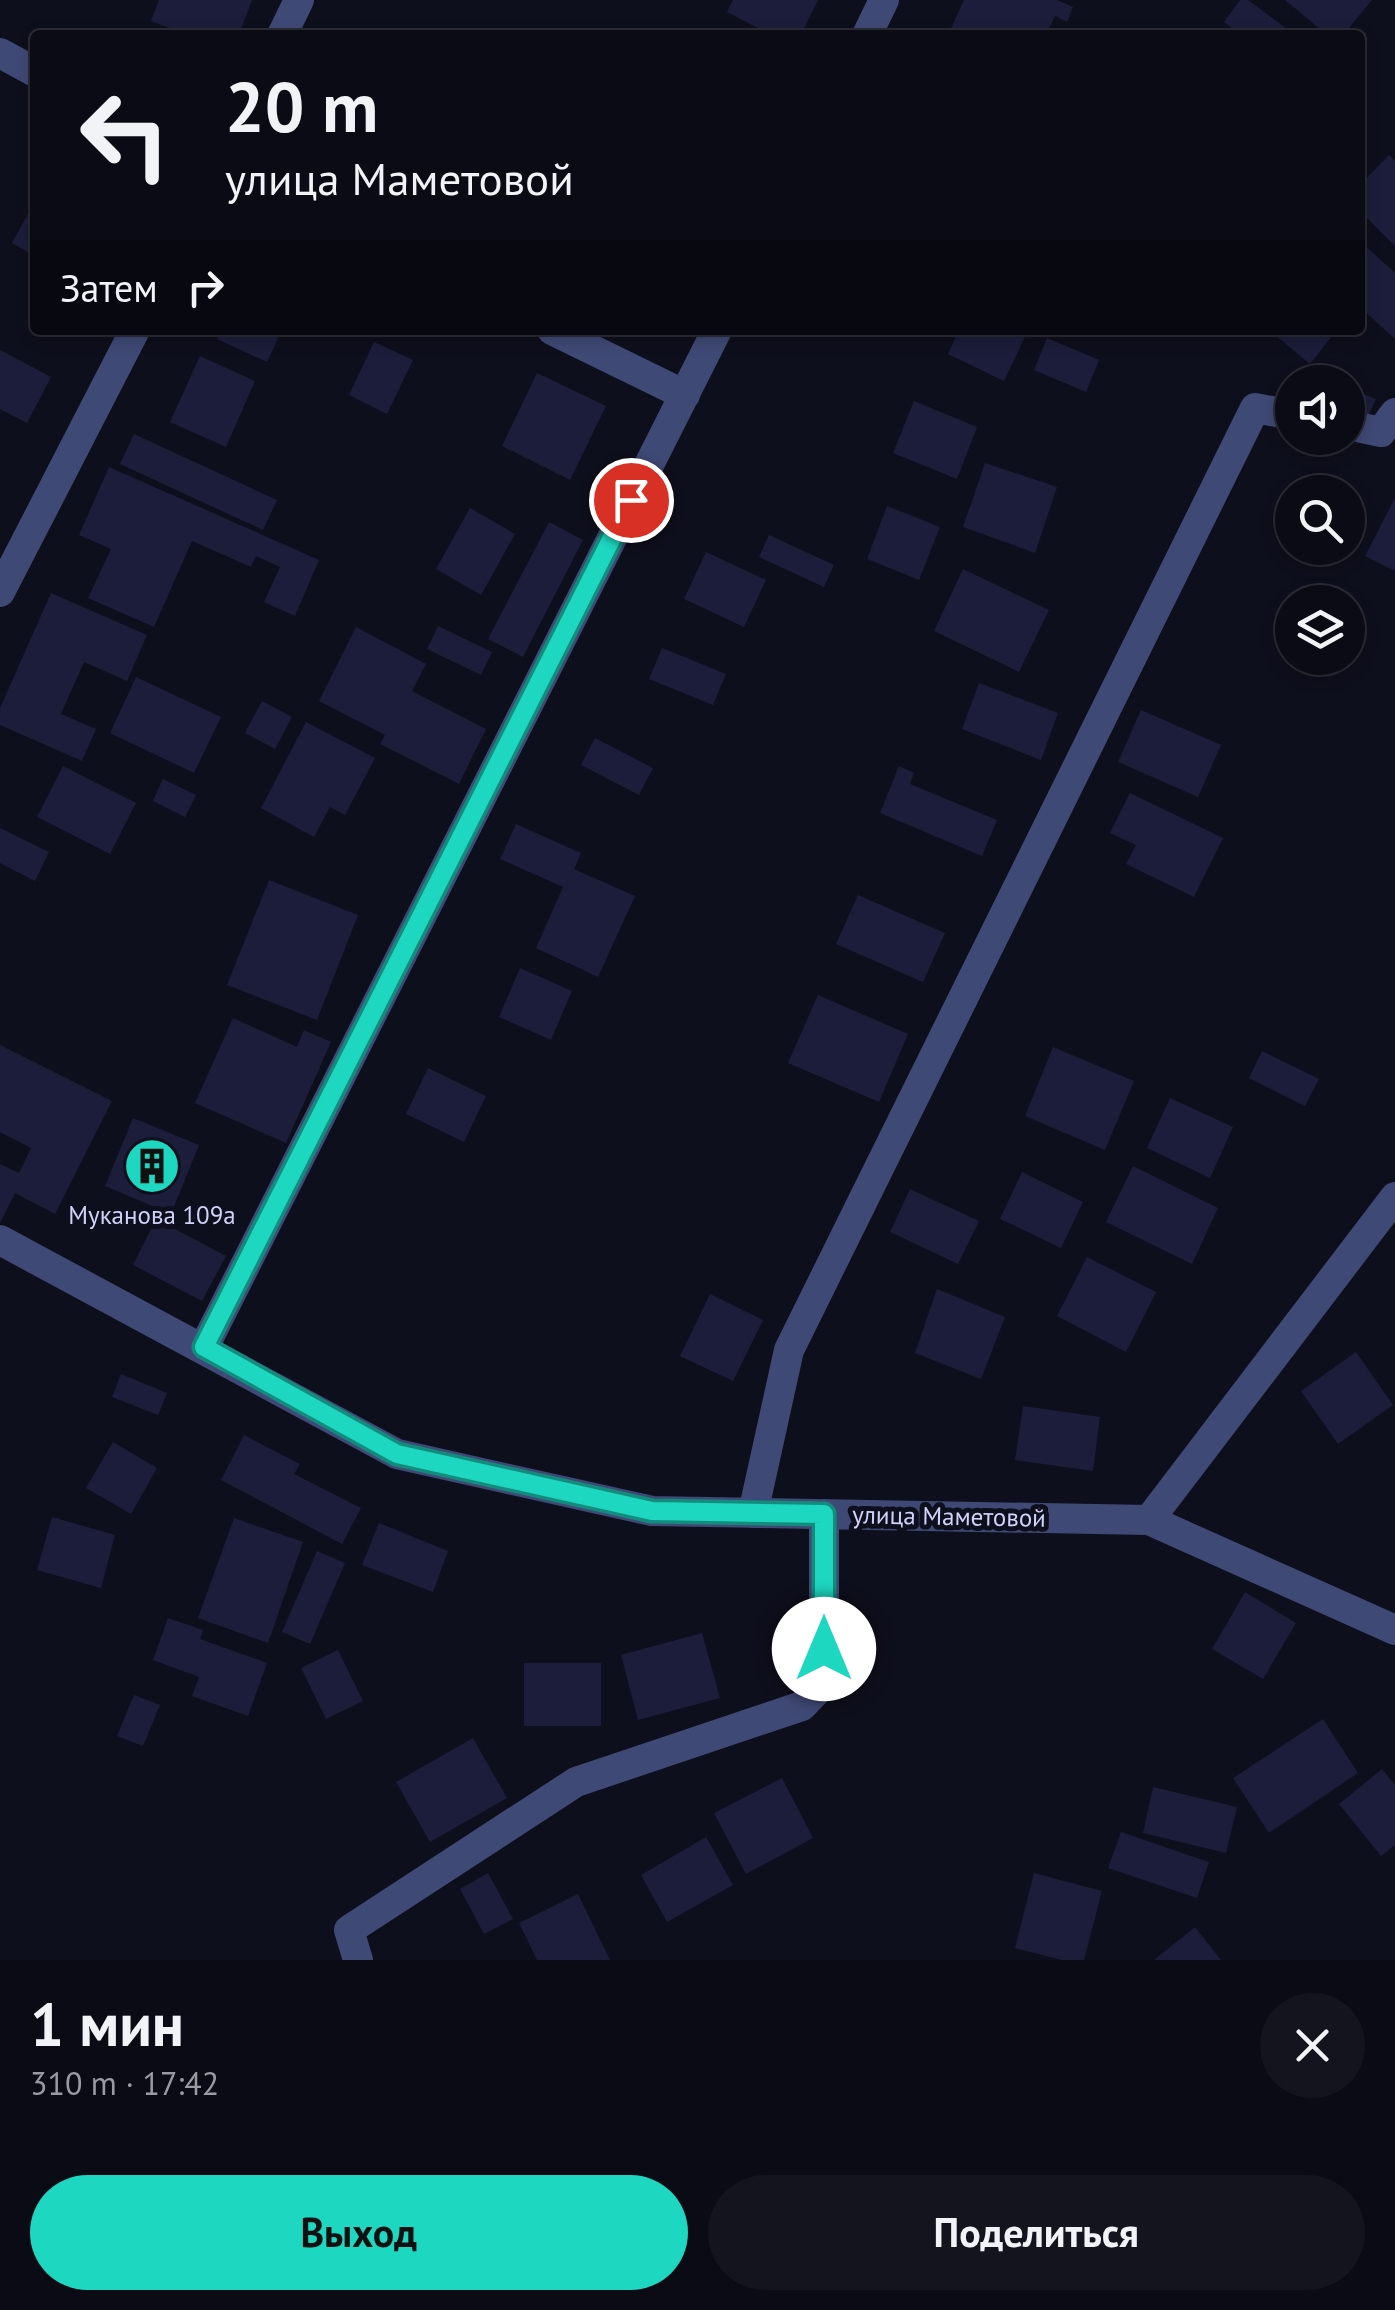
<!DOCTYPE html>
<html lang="ru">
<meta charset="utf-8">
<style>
:root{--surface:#0a0b15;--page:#13141e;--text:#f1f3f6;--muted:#999ba0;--line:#2a2b34;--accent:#1dd7c0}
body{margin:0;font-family:"PT Sans",sans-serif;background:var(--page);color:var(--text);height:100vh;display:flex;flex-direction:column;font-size:38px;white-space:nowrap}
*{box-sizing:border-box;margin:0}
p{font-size:32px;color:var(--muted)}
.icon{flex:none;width:55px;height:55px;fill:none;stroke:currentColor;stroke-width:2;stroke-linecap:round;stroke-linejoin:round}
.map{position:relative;height:1960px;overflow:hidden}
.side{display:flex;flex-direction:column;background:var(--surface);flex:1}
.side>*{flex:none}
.top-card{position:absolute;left:30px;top:30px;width:1335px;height:305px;border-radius:10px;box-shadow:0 5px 15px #0003,0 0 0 2px var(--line);background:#0a0b15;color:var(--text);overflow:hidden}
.fabs{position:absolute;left:1275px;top:365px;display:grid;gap:20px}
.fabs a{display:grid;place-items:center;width:90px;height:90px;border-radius:50%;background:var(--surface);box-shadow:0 5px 15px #0003,0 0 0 2px var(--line);font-size:50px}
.pin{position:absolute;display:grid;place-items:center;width:85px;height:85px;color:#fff;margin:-42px;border:5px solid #fff;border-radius:50%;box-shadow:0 2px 10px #0007}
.me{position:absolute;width:110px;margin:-55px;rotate:0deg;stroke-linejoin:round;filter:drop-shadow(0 0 8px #0008)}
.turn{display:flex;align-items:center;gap:35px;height:210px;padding:0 30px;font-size:45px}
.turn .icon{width:130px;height:130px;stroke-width:2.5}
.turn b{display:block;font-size:70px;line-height:85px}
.then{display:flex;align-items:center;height:95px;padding:0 30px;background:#0003;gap:20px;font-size:38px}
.round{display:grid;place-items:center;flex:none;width:105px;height:105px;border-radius:52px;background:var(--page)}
.headline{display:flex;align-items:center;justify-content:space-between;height:170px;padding:0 30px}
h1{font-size:60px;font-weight:700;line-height:75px}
.cta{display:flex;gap:20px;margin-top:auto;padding:20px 30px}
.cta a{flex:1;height:115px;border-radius:60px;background:var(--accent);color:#111;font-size:40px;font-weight:700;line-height:115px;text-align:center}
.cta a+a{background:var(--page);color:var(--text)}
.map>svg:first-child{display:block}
.building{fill:#1c1d3a}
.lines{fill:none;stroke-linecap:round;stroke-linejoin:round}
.minor{stroke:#3f4975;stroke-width:30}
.route-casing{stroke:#138c7d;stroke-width:25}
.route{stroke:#1dd7c0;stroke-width:18}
.labels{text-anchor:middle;stroke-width:10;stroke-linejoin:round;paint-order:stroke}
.poi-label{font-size:25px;fill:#cfd3f9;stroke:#0e0f1c}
.street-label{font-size:25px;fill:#cfd3f9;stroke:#0e0f1c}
</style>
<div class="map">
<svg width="1395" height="1960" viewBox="0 0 1395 1960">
<rect width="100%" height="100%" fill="#0e0f1c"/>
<!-- building -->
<path class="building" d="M159,0H252L239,35H188L151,21Z
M733,0H818L801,35H771L727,12Z
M964,0H1057L1073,7L1067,22L1055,16L1046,35H948Z
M1240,0H1248L1291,32L1241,35L1224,22Z
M1285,0H1372L1343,35H1327Z
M1389,155L1395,161V246L1360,211V185Z
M35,201V256L12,243Z
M1360,241L1395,273V339L1360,307Z
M221,330H282L267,362L217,339Z
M959,330H1028L1004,381L948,354Z
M1269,330H1337L1310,364Z
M1047,338L1099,360L1086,392L1034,370Z
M374,342L413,360L387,414L349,395Z
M0,350L51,377L27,423L0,409Z
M200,356L255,381L226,447L170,422Z
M537,373L606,406L570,480L502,446Z
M1348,388L1376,399L1364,426L1348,419Z
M914,401L977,427L957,479L893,453Z
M134,434L277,500L263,530L120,464Z
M985,463L1057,487L1035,553L963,527Z
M109,467L319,560L295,616L264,602L280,567L256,556L251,567L192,541L154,627L88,598L111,549L79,535Z
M1395,498V571L1365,556Z
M887,506L940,527L919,580L867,559Z
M470,508L515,534L481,595L436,569Z
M549,522L583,540L523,657L488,639Z
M769,535L834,565L824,587L759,557Z
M706,552L766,580L744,627L684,599Z
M963,569L1049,610L1019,672L934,631Z
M51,593L147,635L127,681L84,662L61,714L96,729L82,761L0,725V708Z
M438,626L492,652L481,675L427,649Z
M356,627L426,664L412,691L486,729L459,784L380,744L385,735L319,701Z
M662,648L726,674L713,705L649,679Z
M136,677L221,717L194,773L110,733Z
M979,683L1058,713L1041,760L962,729Z
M262,701L292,717L275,749L245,733Z
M1141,710L1221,745L1198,797L1118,762Z
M306,722L375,758L345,815L330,807L314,837L261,808Z
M595,738L653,768L639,795L581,765Z
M63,766L136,803L110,854L37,817Z
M899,766L914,773L910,784L997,820L982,856L880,813Z
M163,779L196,795L185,817L153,801Z
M1130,793L1223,838L1194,897L1126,864L1136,845L1110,833Z
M516,824L581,853L574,869L635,896L598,977L536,948L563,887L500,859Z
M0,828L49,852L35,881L0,863Z
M269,880L358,915L317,1020L227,985Z
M858,895L945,933L923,982L836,944Z
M520,968L572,991L551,1040L499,1017Z
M818,995L908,1034L879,1102L788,1063Z
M233,1018L297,1047L304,1030L331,1042L286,1143L195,1103Z
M0,1045L112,1101L55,1214L15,1193L0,1223V1164L19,1173L31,1148L0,1132Z
M1053,1047L1134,1081L1105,1150L1025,1116Z
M1262,1051L1319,1079L1305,1106L1249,1078Z
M428,1068L486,1096L464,1142L406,1114Z
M1170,1098L1233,1127L1210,1178L1147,1148Z
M133,1118L199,1145L171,1214L105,1186Z
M1133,1166L1218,1208L1192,1264L1106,1222Z
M1022,1172L1083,1202L1061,1248L1000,1219Z
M910,1189L979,1221L958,1264L890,1232Z
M156,1219L226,1256L202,1301L133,1265Z
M1087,1257L1156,1292L1126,1352L1057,1316Z
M937,1289L1005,1317L981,1379L915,1353Z
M710,1294L763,1320L733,1381L680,1356Z
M1356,1352L1393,1405L1338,1444L1301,1391Z
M121,1374L167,1393L158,1415L112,1397Z
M1023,1406L1100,1417L1093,1471L1015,1460Z
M244,1435L300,1464L294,1474L361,1508L342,1544L221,1480Z
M113,1442L157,1468L131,1514L86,1488Z
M52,1517L115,1535L101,1588L37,1570Z
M234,1518L303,1542L268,1643L198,1618Z
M379,1523L448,1551L433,1592L362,1565Z
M317,1551L345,1563L310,1644L282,1632Z
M1245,1592L1296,1623L1263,1679L1212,1649Z
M168,1618L203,1630L200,1639L267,1663L248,1716L192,1696L199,1677L153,1660Z
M702,1633L720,1698L638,1720L621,1655Z
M338,1650L363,1701L326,1719L301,1668Z
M524,1663H601V1726H524Z
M134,1695L160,1705L143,1746L117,1736Z
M1323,1719L1358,1773L1269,1833L1233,1778Z
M473,1738L507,1798L430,1842L396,1782Z
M1382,1769L1395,1785V1845L1381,1856L1339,1804Z
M782,1778L813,1838L746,1874L714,1813Z
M1153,1787L1237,1807L1226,1853L1143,1833Z
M1121,1832L1209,1862L1197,1898L1108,1868Z
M706,1837L733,1885L667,1922L641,1875Z
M488,1873L513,1919L484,1934L460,1889Z
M1034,1873L1102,1891L1084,1960H1062L1015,1948Z
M578,1894L610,1960H537L519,1923Z
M1195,1927L1221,1960H1154Z"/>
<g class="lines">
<!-- minor -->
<path class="minor" d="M282,35L299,0
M867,35L884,0
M0,53L35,72
M552,330L685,395
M1348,425L1381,432L1395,413
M0,592L135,330
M0,1240L397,1454L652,1511L1149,1520L1395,1630
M204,1347L717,330
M753,1513L789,1350L1255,408L1292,415
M1149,1520L1395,1197
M358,1960L349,1930L576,1782L802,1706L824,1683V1514"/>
</g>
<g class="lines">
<!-- route casing -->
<g class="route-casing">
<path id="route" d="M631,500L204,1347L397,1454L652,1511L824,1514V1649"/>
</g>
<!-- route -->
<use href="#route" class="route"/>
</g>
<!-- icons -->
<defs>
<g id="building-disc" transform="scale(2.875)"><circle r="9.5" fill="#1dd7c0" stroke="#0e0f1c"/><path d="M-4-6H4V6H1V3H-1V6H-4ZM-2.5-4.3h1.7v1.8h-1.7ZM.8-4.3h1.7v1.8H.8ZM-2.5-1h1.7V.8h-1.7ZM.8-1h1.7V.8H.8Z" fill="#111"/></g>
</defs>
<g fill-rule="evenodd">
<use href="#building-disc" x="152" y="1166"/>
</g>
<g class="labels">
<!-- poi labels -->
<g class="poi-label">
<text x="152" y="1224">Муканова 109а</text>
</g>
<!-- street labels -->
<g class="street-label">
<text transform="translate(949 1516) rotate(1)" y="9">улица Маметовой</text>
</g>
</g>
</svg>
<div class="fabs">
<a><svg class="icon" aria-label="sound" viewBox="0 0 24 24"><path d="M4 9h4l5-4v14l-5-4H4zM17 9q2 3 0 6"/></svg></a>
<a><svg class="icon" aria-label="search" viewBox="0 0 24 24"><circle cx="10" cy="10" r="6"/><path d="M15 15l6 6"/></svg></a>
<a><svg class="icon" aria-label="layers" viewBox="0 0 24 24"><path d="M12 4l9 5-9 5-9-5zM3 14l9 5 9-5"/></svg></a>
</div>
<div class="pin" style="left:631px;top:500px;background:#d93025"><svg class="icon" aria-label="arrive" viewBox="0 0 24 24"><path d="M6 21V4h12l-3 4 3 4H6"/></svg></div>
<svg class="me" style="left:824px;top:1649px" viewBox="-20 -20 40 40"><circle r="19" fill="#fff"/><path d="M0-13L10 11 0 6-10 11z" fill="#1dd7c0"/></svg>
<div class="top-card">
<div class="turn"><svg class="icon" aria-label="left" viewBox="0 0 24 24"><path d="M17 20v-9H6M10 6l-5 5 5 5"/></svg><div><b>20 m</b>улица Маметовой</div></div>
<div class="then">Затем<svg class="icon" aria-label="right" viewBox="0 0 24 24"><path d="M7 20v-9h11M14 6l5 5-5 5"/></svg></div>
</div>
</div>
<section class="side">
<div class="headline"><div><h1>1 мин</h1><p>310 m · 17:42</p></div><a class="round"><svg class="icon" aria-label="close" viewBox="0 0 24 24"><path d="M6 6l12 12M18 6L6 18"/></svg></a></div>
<div class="cta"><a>Выход</a><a>Поделиться</a></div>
</section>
